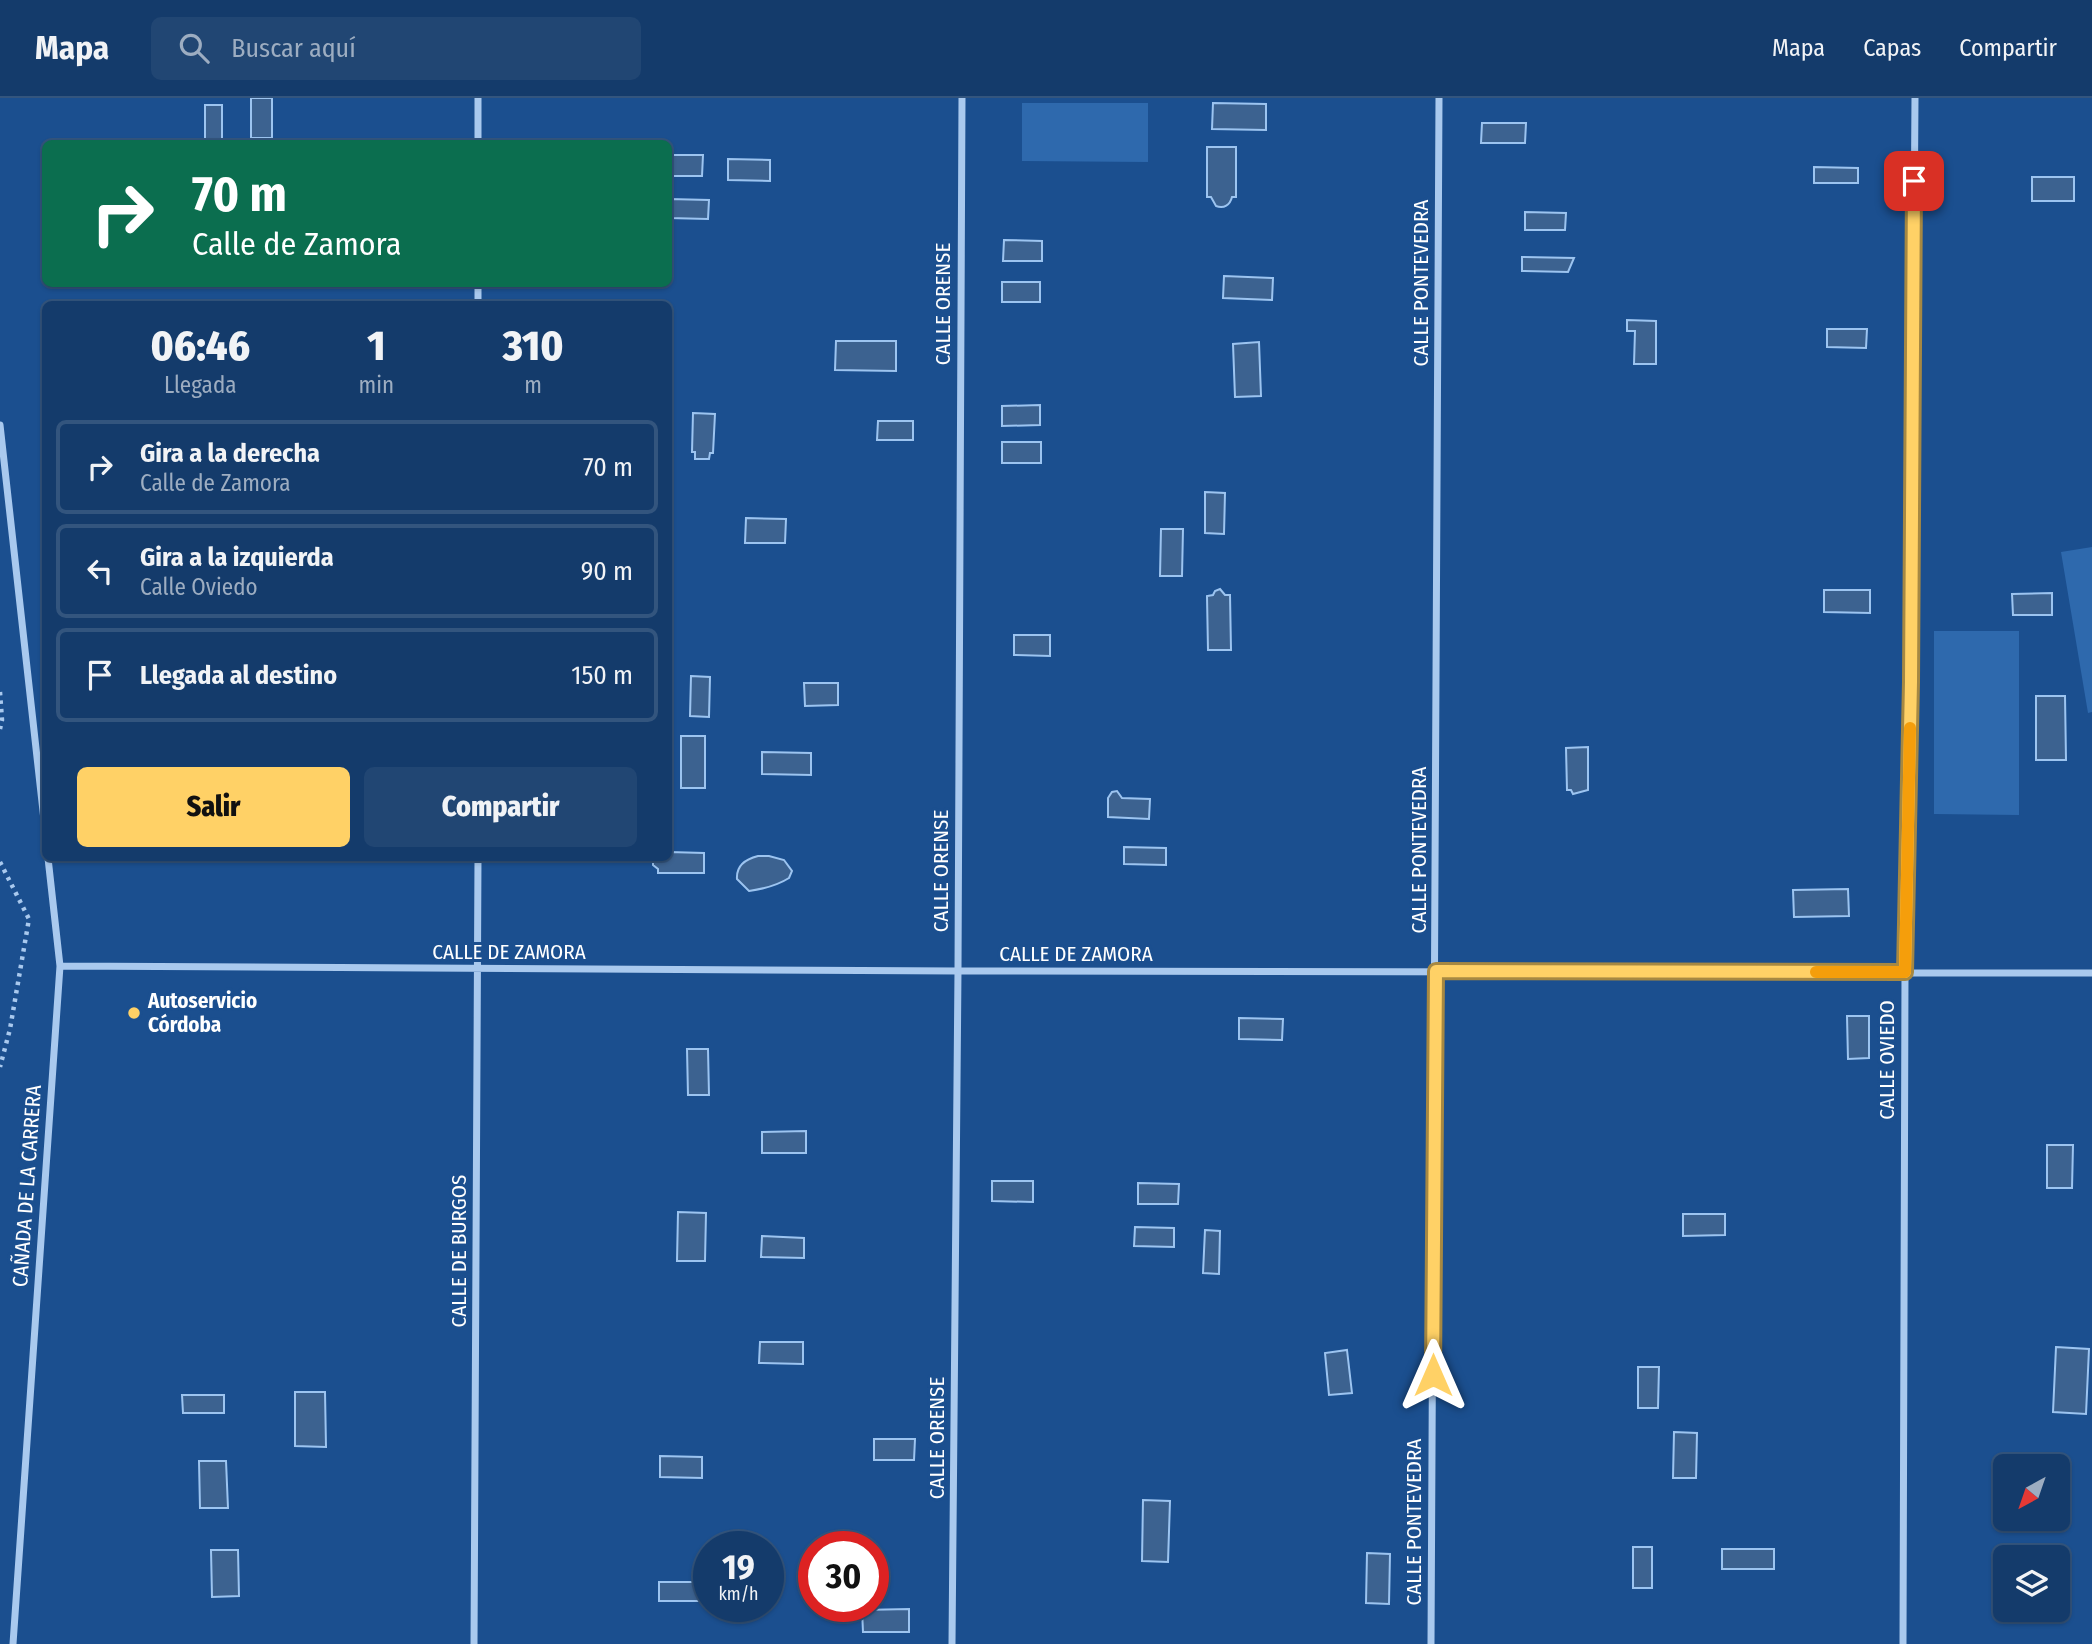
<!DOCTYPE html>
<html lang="es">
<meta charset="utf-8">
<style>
:root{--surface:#143b6b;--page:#214673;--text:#f1f3f6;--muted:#9dadc1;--line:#33557e;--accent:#ffd166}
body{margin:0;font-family:"Fira Sans Condensed",sans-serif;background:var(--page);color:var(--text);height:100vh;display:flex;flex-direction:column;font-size:26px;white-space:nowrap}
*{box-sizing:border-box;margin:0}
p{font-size:23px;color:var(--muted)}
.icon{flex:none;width:38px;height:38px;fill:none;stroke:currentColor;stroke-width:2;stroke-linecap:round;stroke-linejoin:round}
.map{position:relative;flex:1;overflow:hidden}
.drawer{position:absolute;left:42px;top:203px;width:630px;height:560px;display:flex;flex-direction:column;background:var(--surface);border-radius:10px;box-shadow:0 2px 5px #0004,0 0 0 2px var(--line)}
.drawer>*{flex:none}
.top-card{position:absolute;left:42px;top:42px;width:630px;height:147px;border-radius:10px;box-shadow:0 2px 5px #0004,0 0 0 2px var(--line);background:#0b6e4f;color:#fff;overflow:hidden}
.needle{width:46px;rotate:220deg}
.buttons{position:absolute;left:1993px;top:1356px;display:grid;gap:14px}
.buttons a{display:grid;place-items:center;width:77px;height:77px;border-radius:10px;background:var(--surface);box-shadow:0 2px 5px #0004,0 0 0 2px var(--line);font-size:35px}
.speed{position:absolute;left:693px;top:1433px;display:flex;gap:14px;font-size:35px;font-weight:700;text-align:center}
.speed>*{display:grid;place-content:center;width:91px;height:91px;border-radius:50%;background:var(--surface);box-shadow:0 2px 5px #0004,0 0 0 2px var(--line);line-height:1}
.speed small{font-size:18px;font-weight:400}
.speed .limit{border:10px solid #d22;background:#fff;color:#111}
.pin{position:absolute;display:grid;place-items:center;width:60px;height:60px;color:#fff;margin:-30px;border-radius:14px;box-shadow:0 4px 10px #0006}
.me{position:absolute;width:77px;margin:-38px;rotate:0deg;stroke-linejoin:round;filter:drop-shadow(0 0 5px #0008)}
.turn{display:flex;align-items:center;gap:24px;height:147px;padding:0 35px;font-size:32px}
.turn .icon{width:91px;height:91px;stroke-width:2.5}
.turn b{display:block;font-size:49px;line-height:60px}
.eta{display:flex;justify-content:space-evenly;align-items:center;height:119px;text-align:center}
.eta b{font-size:42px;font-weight:800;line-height:49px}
.primary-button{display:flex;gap:14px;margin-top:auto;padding:14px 35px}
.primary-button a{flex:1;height:80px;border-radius:10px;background:var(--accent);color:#111;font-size:28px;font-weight:800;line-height:80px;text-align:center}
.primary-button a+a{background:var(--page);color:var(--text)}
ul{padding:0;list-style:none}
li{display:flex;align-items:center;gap:21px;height:94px;margin:0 14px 10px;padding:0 21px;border:4px solid var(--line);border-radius:10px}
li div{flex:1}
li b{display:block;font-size:26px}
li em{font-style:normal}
header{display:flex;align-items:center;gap:42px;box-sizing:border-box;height:98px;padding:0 35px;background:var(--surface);border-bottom:2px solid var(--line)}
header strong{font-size:33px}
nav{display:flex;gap:38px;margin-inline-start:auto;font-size:24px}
.search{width:490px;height:63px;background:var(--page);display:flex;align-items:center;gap:18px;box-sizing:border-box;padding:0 24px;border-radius:10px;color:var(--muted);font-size:26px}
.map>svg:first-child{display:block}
.green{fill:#2e69ad}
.water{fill:#3c6290;stroke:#9cc4f0;stroke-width:2}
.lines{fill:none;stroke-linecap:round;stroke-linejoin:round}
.path{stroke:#a9c9ee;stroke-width:4.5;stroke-dasharray:3.5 5;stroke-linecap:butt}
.street{stroke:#a9c9ee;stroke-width:7}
.route-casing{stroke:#a68842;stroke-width:18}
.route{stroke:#ffd166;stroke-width:12}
.slow{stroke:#f59e0b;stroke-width:12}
.poi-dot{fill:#ffd166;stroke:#1b4f8f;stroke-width:2.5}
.labels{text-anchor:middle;stroke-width:6;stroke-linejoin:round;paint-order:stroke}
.street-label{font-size:21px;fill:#fff;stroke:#1b4f8f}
.poi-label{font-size:21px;font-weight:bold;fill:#fff;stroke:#1b4f8f;text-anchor:start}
</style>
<header>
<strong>Mapa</strong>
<div class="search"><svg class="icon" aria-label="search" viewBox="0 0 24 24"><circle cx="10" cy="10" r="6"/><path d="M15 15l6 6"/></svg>Buscar aquí</div>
<nav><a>Mapa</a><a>Capas</a><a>Compartir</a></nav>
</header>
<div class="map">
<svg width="2092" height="1546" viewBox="0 0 2092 1546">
<rect width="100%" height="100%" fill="#1b4f8f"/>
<!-- green -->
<path class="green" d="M1022,5H1148V64L1022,63Z
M2092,449V614L2088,615L2061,454Z
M1934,533H2019V717L1934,716Z"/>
<!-- water -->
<path class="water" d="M251,0H272V40H251Z
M1213,5L1266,6V32L1212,31Z
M222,7V45L205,43V7Z
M1482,25H1526L1525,45H1481Z
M1207,49H1236V99H1232C1230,107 1224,111 1216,108L1211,99H1207Z
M669,57H703L702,78H669Z
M728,61L770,62V83L728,82Z
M1814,69L1858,70V85H1814Z
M2032,79H2074V103H2032Z
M669,101L709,102L708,121L669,120Z
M1525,114L1566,115L1565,132H1525Z
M1004,142L1042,143V163H1003Z
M1522,159L1574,160L1568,174L1522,173Z
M1224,178L1273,180L1272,202L1223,200Z
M1002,184H1040V204H1002Z
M1627,222L1656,223V266H1634L1635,233H1627Z
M1827,231H1867L1866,250L1827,249Z
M836,243H896V273L835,272Z
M1259,244L1261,298L1235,299L1233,246Z
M1040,307V327L1002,328V308Z
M693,315L715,316L713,355H710L709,361H695V354H692Z
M878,323H913V342H877Z
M1002,344H1041V365H1002Z
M1205,394L1225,395L1224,436L1205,435Z
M746,420L786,421L785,445H745Z
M1161,431H1183L1182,478H1160Z
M1220,491L1225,497H1230L1231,552H1208L1207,498L1213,497L1215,493Z
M1824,492H1870V515L1824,514Z
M2052,495V517H2013L2012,496Z
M1014,537H1050V558L1014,557Z
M691,578L710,579L709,619L690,618Z
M804,585H838V607L805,608Z
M2036,598H2065L2066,662H2036Z
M681,638H705V690H681Z
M1588,649V692L1573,696L1571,692H1567L1566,650Z
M762,654L811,655V677L762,676Z
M1117,693L1122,700L1150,701L1149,721L1108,719V700L1112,694Z
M1124,749L1166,750V767L1124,766Z
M669,754L704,755V775H658V771L653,767V761L668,760Z
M758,758H769L784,762L792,773L789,780C778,787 763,791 749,793L737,781C736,767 746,761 758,758Z
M1848,791L1849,818L1794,819L1793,792Z
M1847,918H1869V960L1848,961Z
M1239,920L1283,921L1282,942L1239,941Z
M687,951H708L709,997H688Z
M806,1033V1055H762V1034Z
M2047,1047H2073L2072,1090H2047Z
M992,1083H1033V1104L992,1103Z
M1138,1085L1179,1086L1178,1106H1138Z
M678,1114L706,1115L705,1163H677Z
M1683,1116H1725V1137L1683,1138Z
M1135,1129L1174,1130V1149L1134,1148Z
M1205,1132L1220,1133L1219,1176L1203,1175Z
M762,1138L804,1140V1160L761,1159Z
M760,1244H803V1266L759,1265Z
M2056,1249L2089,1251L2086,1316L2053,1314Z
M1347,1252L1352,1295L1329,1297L1325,1255Z
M1638,1269H1659L1658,1310H1638Z
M295,1294H325L326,1349L295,1348Z
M182,1297H224V1315H183Z
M1674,1334L1697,1335L1696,1380H1673Z
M874,1341H915L914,1362H874Z
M660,1358L702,1359V1380L660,1379Z
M199,1363H226L228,1410H200Z
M1143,1402L1170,1403L1168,1464L1142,1463Z
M1633,1449H1652V1490H1633Z
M1722,1451H1774V1471H1722Z
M211,1452H238L239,1498L212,1499Z
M1367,1455L1390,1456L1389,1506L1366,1505Z
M659,1484H700L701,1503H659Z
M909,1511V1534H863L862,1512Z"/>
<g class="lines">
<!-- path -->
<path class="path" d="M0,594L2,622L0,631
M0,764L29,821L10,931L0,969"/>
<!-- street -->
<path class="street" d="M478,46V0
M478,206V186
M0,327L46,740
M60,868L958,873L2092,875
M13,1546L60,868L48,760
M474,1546L478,760
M952,1546L958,873L962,0
M1431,1546L1439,0
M1903,1546L1905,874L1911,584L1915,0"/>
</g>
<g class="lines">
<!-- route casing -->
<g class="route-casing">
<path id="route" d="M1433,1277L1436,873L1905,874L1911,584L1914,83"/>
</g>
<!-- route -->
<use href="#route" class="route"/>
<!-- slow -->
<path class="slow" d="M1816,874H1905L1910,630"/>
</g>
<!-- markers -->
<circle class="poi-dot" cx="134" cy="915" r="7"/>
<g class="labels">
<!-- street labels -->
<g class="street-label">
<text transform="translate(1421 185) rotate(-90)" y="7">CALLE PONTEVEDRA</text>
<text transform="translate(943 206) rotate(-90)" y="7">CALLE ORENSE</text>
<text transform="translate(1419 752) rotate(-90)" y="7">CALLE PONTEVEDRA</text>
<text transform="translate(941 773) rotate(-90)" y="7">CALLE ORENSE</text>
<text x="509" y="861">CALLE DE ZAMORA</text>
<text x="1076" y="863">CALLE DE ZAMORA</text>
<text transform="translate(1887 962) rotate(-90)" y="7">CALLE OVIEDO</text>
<text transform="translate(27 1088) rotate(-86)" y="7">CAÑADA DE LA CARRERA</text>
<text transform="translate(459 1153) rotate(-90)" y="7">CALLE DE BURGOS</text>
<text transform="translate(937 1340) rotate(-90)" y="7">CALLE ORENSE</text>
<text transform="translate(1414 1424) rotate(-90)" y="7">CALLE PONTEVEDRA</text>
</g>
<!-- poi labels -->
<g class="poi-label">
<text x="148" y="910">Autoservicio<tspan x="148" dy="24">Córdoba</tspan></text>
</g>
</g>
</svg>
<div class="buttons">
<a><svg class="needle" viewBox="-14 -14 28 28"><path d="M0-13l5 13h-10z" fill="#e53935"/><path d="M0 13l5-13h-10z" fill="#9dadc1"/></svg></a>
<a><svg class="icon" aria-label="layers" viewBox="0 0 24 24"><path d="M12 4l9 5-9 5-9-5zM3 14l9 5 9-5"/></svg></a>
</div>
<div class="speed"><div>19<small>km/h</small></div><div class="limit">30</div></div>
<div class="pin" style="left:1914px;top:83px;background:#d93025"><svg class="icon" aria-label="arrive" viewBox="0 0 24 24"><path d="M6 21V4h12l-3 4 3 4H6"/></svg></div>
<svg class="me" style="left:1433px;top:1277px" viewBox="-20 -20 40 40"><path d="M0-17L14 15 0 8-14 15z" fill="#ffd166" stroke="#fff" stroke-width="4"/></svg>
<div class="top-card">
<div class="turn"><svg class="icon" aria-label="right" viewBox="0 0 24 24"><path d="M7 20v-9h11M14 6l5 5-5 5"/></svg><div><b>70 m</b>Calle de Zamora</div></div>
</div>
<section class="drawer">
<div class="eta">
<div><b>06:46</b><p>Llegada</p></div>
<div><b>1</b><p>min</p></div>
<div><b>310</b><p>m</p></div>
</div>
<ul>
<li><svg class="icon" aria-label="right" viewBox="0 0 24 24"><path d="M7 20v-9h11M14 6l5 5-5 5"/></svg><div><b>Gira a la derecha</b><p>Calle de Zamora</p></div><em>70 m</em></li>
<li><svg class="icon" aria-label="left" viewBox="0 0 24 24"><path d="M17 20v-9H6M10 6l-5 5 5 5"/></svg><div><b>Gira a la izquierda</b><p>Calle Oviedo</p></div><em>90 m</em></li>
<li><svg class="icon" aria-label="arrive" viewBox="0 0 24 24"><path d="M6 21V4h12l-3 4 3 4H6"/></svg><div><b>Llegada al destino</b></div><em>150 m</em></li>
</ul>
<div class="primary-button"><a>Salir</a><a>Compartir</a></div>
</section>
</div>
